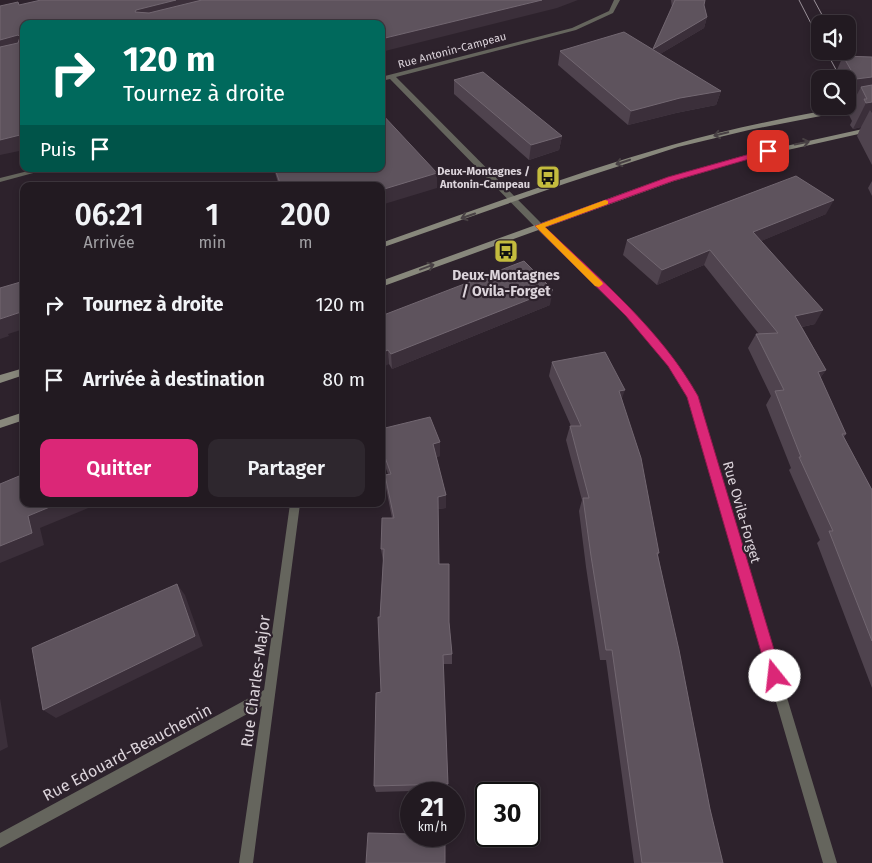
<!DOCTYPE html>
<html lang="fr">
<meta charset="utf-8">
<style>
:root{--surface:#221a21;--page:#2e272e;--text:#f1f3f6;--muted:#a2a1a5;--line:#3f383f;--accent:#db2777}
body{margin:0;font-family:"Fira Sans",sans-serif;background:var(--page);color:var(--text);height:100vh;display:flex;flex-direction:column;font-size:19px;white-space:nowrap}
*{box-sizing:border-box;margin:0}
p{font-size:16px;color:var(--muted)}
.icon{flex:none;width:28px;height:28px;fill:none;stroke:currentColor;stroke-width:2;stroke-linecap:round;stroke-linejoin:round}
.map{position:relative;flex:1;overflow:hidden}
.drawer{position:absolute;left:20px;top:182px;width:365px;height:325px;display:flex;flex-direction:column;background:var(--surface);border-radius:10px;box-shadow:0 2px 8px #0003,0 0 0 1px var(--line)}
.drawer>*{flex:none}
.banner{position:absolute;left:20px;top:20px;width:365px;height:152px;border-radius:10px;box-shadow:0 2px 8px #0003,0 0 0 1px var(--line);background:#00695c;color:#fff;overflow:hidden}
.fabs{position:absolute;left:811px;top:15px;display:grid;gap:10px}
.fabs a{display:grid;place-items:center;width:45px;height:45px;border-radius:10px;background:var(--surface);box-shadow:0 2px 8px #0003,0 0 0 1px var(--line);font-size:25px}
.speed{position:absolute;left:400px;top:782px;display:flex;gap:10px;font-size:25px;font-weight:700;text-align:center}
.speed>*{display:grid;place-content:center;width:65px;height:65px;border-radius:50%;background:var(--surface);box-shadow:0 2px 8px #0003,0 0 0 1px var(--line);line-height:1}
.speed small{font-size:12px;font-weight:400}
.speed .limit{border:2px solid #111;border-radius:8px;background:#fff;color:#111}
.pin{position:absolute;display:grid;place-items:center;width:42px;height:42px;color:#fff;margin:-21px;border-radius:10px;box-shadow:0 2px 8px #0006}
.me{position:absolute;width:55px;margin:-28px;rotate:344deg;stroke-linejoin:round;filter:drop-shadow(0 0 4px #0008)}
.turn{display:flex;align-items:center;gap:18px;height:105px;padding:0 20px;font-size:22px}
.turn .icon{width:65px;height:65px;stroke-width:2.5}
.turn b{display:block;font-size:35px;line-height:42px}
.then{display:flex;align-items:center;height:48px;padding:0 20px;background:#0003;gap:10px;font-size:19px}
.eta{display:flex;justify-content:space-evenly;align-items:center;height:85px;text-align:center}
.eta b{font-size:30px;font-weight:600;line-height:35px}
.button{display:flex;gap:10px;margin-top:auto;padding:10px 20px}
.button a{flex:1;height:58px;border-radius:10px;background:var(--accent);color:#fff;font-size:20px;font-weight:600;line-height:58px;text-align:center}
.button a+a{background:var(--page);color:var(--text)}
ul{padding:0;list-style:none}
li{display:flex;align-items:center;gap:15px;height:75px;padding:0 20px}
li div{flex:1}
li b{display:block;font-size:19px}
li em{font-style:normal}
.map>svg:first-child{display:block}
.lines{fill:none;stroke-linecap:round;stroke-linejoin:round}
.street{fill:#65655d;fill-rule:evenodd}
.secondary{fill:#88887c;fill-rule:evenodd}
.tram{stroke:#9a9199;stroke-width:1}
.wall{fill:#4f434e}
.shaded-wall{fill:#3b2f3a}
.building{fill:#5e535d;stroke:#726771}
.oneway{stroke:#484144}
.route{fill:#db2777;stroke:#8e194d}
.slow{fill:#f59e0b}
.labels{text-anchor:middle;stroke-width:4.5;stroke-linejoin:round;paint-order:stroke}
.far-street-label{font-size:11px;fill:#dcd4db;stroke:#2d222c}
.far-poi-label{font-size:11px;font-weight:bold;fill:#dcd4db;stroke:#2d222c;text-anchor:end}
.poi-label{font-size:14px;font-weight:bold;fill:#dcd4db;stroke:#2d222c}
.street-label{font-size:14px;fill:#dcd4db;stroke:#2d222c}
.near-street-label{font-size:16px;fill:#dcd4db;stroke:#2d222c}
</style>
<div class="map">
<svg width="872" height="863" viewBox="0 0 872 863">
<rect width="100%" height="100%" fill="#2d222c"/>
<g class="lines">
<!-- street -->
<path class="street" d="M614,0H620L613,13L576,30L396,77L542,224L632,312L674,361L695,393L837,863H823L687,397L668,365L626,316L536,228L390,79L381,81V77L572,28L609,11Z
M36,169H48L0,182V178Z
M290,504H300L253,863H239L262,706L0,848V833L264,690Z"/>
<!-- secondary -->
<path class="secondary" d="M872,102V106L749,130L678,147L567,183L381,248V243C478,209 574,173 672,145C738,126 805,114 872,102Z
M872,127V131L752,158L674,181L381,287V281L668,177L750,154Z
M24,368V375L0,383V375Z
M24,412V420L0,428V420Z"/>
<!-- tram -->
<path class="tram" d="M799,0L820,41
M814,0L827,24
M826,51L841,79
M842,51L852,69"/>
</g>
<!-- wall -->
<path class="wall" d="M671,0H705L704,5L707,17L704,28L660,54L721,91L716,105L676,113L628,125L558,65L560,51L653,50L672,8Z
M843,56L872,102V165L857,136L861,127L853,129L850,125L852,121L848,113L852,104L848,105V79H833Z
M454,80L562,136L559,150L529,160L454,94Z
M274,169H381L437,188L381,186H279Z
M872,181V196L868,188Z
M826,214L761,241L815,324L802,327L826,370L820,378L846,434L844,437L872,490V688L817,543L820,540L789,470L791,468L766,405L771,396L748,348L756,334H759L704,265L657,285L623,255L627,240Z
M550,305L392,369L389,364L381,316Z
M552,362L622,399L659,553L658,555L710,809L723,863H634L606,660H600L586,567L579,511L582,500L566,440L570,426H571L549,376Z
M381,429L440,456L436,457L446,495V508L438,509L439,564L449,622L452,654V664H443L448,784V790L376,792L374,786L381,692L380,617L383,561L381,549L392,518L386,488L385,475L388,474L381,455Z"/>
<!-- shaded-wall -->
<path class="shaded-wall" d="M176,0H229L141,22L135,12L136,10Z
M542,0H578L557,8L381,52V39Z
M707,17L704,28L650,60L653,49Z
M18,35L24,48L0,54V40Z
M872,77V101L861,87L852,104L848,105V98L856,79Z
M721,91L716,105L676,113L628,125L631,111L680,98Z
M872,102V113L870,110L861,127L853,129L866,103Z
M24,134V150L0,155V140Z
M562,136L559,150L529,160L531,145Z
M437,173V188L381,205V190Z
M834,200L826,214L747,247L753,232Z
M710,250L704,265L657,285L662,270Z
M553,290L550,305L392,369L391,354Z
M823,310L815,324L787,330L795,316Z
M24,311V329L8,334L9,336L0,339V319Z
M388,350L389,364L381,368V353Z
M826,370L816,384L818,372Z
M625,390L620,404L619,391Z
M440,442V456L433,458V444Z
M446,495V508L438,509V497Z
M57,504H98L40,528L44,545L0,563V546L28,516Z
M177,584L185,595L203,646L56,718L43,710Z
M0,698L8,747L0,751Z"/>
<!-- building -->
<path class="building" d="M41,0H176L136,10L135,12L149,13L202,0H542L381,39V24H24V134L0,140V47L18,43L20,37L18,35L0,40V6L18,2L19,5Z
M675,0H705L704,5L707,17L653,49Z
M624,32L721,91L680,98L631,111L560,51Z
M843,56L872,57V77L856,79Z
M483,72L562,136L531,145L454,80Z
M872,85V102L866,103L864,99H867L861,87Z
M381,113L437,173L381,190V186H281L275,169H381Z
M796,176L834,200L753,232L823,310L795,316L826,370L818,372L846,434H842L872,490V641L829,531H833L799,457H801L775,391L784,390L756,334L778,333L710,250L662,270L627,240Z
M524,261L553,290L391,354L388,350L381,353V316Z
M24,281V311L0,319V288Z
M605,352L625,390L619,391L641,458L659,553H657L679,650L710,809L723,863H642L612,650H606L591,556L583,498H589L570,426H581L552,362Z
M430,417L440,442L433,444L446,495L438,497L439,564H449V622L452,654L443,655L448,784L374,786L376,693L381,692L378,617H380L384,549H381L382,518H394L385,475L391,474L381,446V429Z
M24,474V504H57L28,516L32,533L0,546V484Z
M177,584L195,636L43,710L32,648Z
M368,833L411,834V836H445V863H366Z"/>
<!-- one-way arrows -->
<defs><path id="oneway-shaft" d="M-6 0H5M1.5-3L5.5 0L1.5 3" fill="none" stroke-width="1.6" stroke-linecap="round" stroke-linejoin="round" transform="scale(1.25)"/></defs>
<g class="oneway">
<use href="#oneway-shaft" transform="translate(721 134) rotate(166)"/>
<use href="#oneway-shaft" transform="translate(802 143) rotate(-12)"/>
<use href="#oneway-shaft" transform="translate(623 162) rotate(162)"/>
<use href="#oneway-shaft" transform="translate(468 216) rotate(161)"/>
<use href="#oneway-shaft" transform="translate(427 267) rotate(-20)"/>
</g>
<!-- route -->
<path class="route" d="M768,149L772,151L770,153L673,181L545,227C600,279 661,330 698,396L782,676L780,681L775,684L770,681L768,676L687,397L668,366L626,316L535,226L668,177Z"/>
<!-- slow -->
<path class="slow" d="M605,200L608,201V204L545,227L602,282L603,284L599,287L595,286L535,226Z"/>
<!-- icons -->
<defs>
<g id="bus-square" transform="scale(1.25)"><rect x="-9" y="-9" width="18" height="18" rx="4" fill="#c4bc3e" stroke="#2d222c"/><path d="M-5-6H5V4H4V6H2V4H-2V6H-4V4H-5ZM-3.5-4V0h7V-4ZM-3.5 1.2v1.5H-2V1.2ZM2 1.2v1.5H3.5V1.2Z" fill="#111"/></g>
</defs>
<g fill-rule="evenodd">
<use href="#bus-square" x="548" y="177"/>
<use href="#bus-square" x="506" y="251"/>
</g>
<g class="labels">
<!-- far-street labels -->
<g class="far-street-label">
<text transform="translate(452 50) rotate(-15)" y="4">Rue Antonin-Campeau</text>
</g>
<!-- far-poi labels -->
<g class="far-poi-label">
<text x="530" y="175">Deux-Montagnes /<tspan x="530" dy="13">Antonin-Campeau</tspan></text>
</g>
<!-- poi labels -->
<g class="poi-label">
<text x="506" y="280">Deux-Montagnes<tspan x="506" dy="16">/ Ovila-Forget</tspan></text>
</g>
<!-- street labels -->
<g class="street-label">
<text transform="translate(742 512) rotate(74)" y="5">Rue Ovila-Forget</text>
</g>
<!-- near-street labels -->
<g class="near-street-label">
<text transform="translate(255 681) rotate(-82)" y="6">Rue Charles-Major</text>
<text transform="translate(127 752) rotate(-28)" y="6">Rue Edouard-Beauchemin</text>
</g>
</g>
</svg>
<div class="fabs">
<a><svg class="icon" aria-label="sound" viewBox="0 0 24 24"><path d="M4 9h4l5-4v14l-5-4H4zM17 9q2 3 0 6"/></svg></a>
<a><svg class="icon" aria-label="search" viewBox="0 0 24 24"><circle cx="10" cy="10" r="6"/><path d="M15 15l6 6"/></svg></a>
</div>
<div class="speed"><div>21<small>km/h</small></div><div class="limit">30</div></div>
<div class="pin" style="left:768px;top:151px;background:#d93025"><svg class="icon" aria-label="arrive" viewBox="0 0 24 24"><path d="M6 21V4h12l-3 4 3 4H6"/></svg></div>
<svg class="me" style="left:775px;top:676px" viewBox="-20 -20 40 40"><circle r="19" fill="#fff"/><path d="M0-13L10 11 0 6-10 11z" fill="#db2777"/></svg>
<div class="banner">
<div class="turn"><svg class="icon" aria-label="right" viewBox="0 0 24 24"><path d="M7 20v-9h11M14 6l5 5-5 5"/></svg><div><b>120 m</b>Tournez à droite</div></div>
<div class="then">Puis<svg class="icon" aria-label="arrive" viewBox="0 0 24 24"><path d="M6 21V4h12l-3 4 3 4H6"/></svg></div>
</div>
<section class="drawer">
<div class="eta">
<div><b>06:21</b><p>Arrivée</p></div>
<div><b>1</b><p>min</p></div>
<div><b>200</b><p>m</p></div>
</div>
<ul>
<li><svg class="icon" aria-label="right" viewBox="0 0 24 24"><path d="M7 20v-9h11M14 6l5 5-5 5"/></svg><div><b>Tournez à droite</b></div><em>120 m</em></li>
<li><svg class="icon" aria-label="arrive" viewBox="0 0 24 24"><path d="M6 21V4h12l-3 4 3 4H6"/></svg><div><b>Arrivée à destination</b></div><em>80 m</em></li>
</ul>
<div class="button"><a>Quitter</a><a>Partager</a></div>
</section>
</div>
